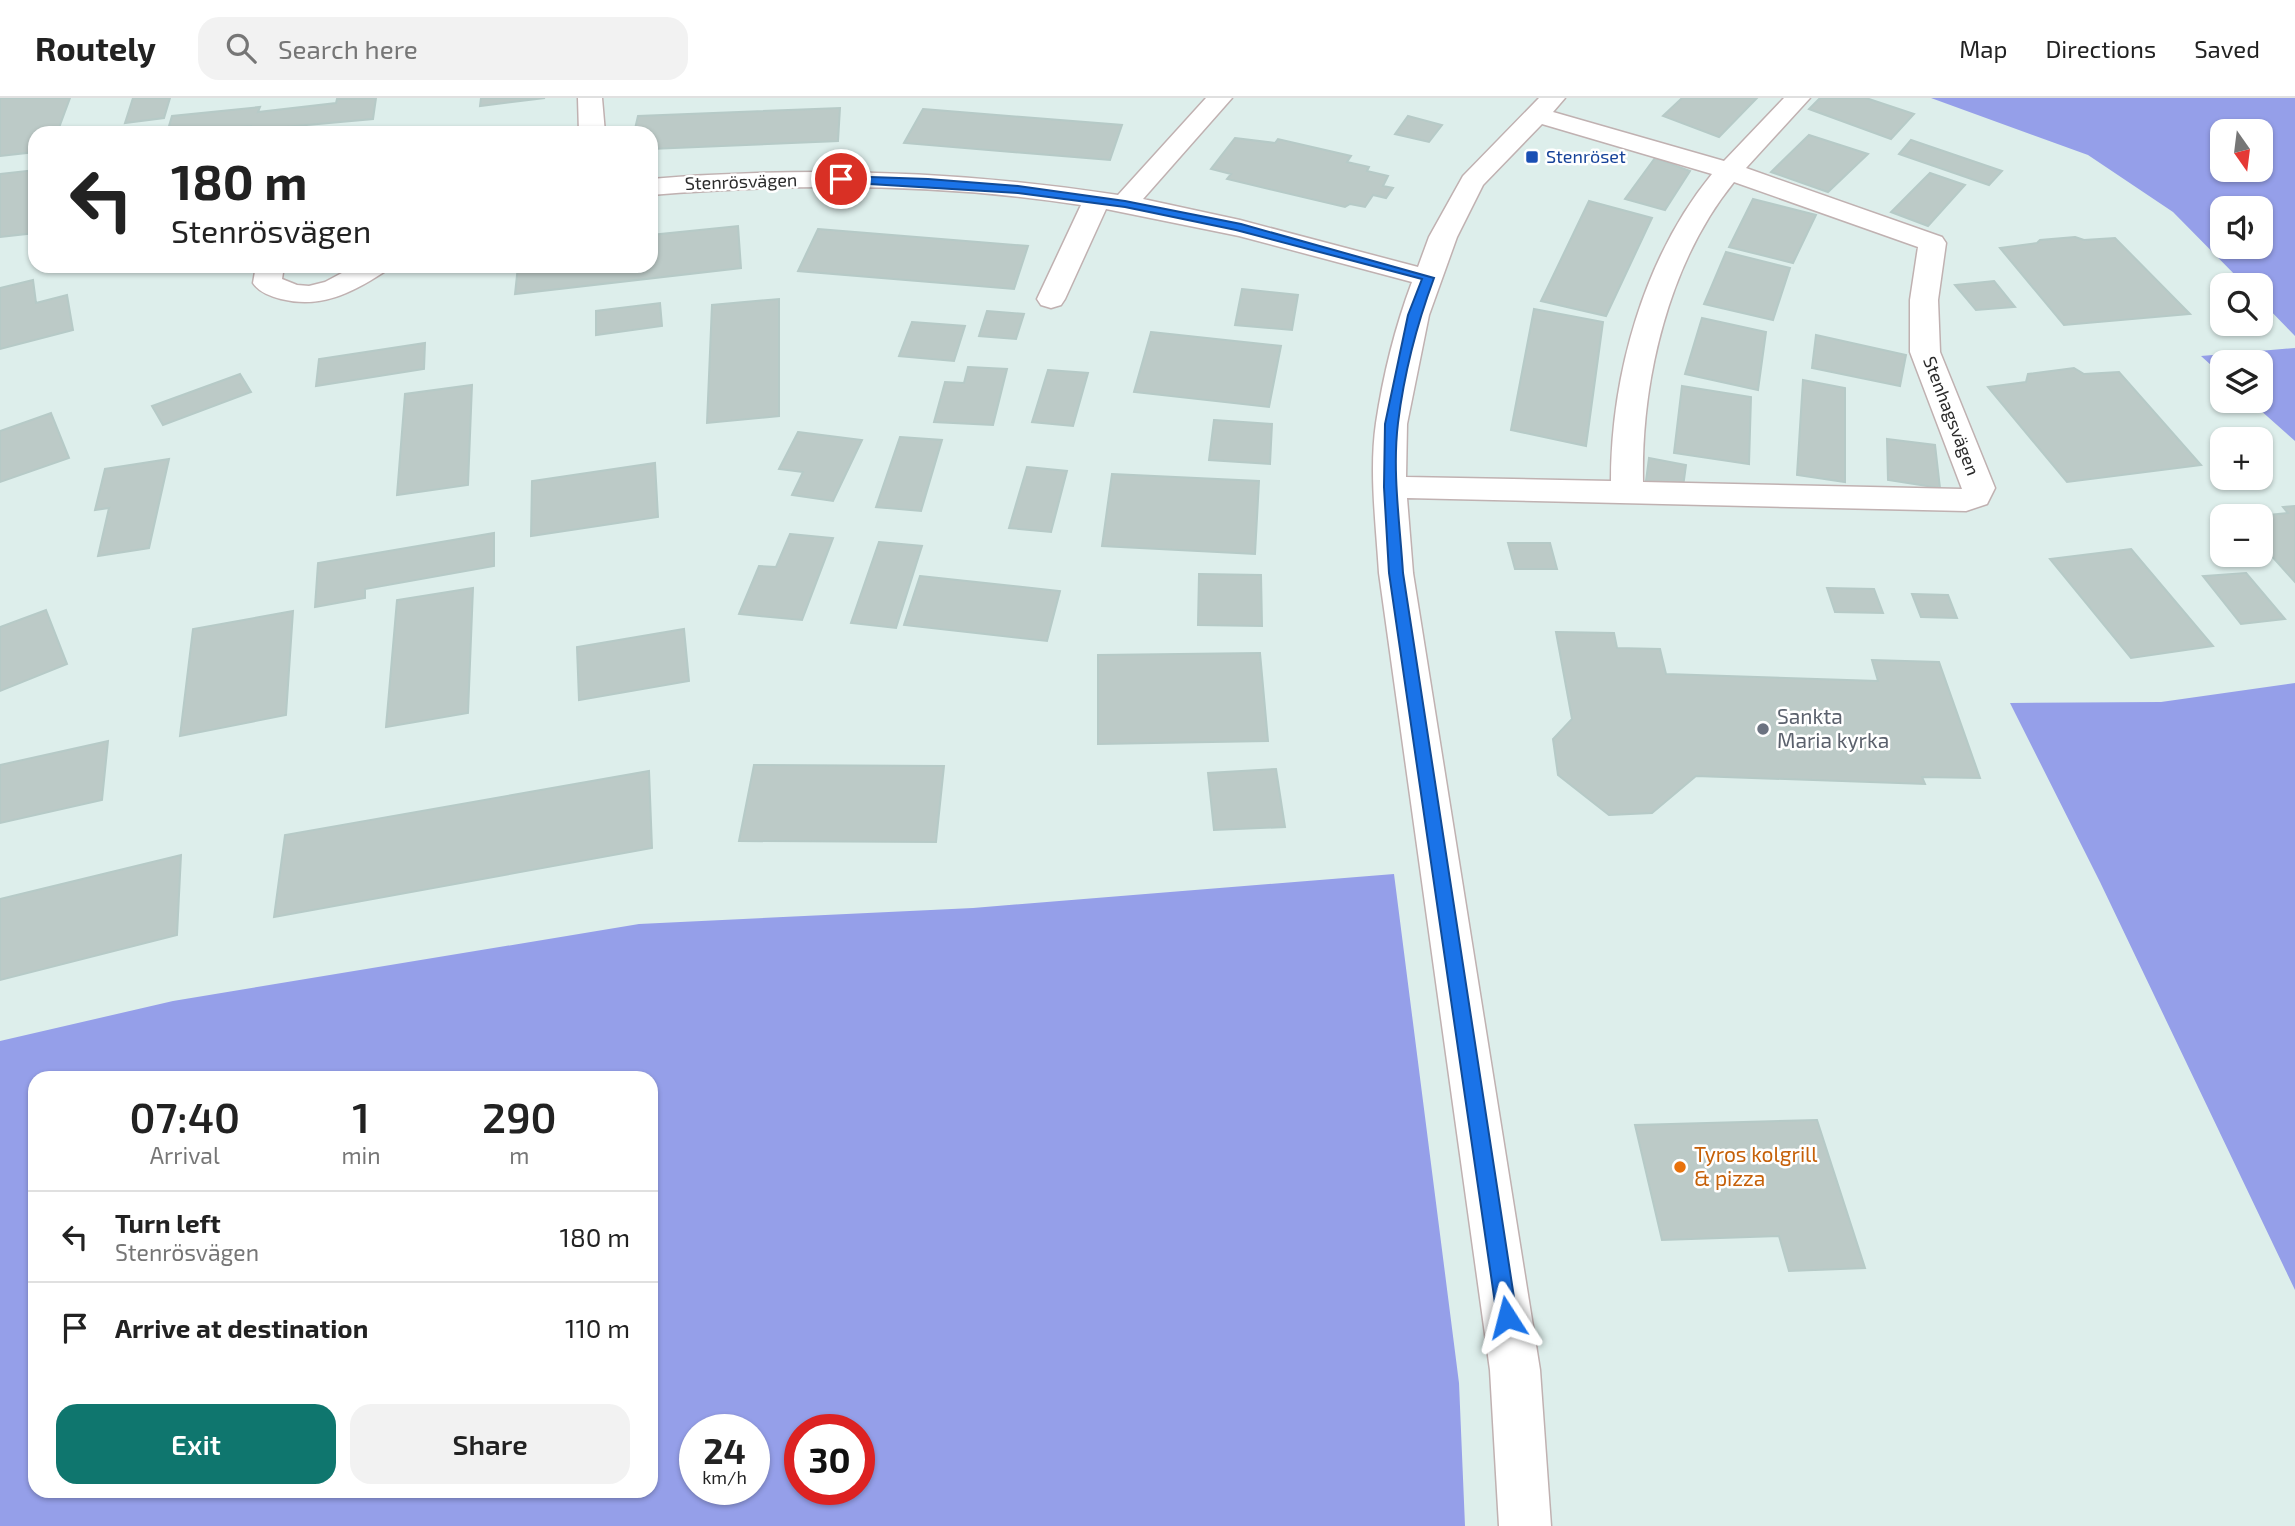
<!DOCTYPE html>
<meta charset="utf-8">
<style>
:root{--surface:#fff;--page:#f2f2f2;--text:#222;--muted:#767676;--line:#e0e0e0;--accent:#0f766e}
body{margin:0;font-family:"Exo 2",sans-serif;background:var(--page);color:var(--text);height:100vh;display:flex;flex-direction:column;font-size:26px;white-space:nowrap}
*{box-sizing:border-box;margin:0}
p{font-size:23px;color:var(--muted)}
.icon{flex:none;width:38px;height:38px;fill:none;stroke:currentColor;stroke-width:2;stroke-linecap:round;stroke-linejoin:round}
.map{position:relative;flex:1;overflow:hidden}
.sheet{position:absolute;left:28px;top:973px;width:630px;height:427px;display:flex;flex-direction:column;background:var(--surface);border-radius:21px;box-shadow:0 2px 5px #0004}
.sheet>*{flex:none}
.guide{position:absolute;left:28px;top:28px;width:630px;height:147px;border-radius:21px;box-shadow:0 2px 5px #0004;background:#fff;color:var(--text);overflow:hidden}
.needle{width:46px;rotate:166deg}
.controls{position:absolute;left:2210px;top:21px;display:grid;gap:14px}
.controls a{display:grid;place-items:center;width:63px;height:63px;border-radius:14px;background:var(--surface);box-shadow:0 2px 5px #0004;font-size:35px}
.speed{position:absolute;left:679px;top:1316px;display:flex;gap:14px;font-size:35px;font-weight:700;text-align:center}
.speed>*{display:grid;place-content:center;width:91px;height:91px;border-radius:50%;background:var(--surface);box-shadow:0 2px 5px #0004;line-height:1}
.speed small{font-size:18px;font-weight:400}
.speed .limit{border:10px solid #d22;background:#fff;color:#111}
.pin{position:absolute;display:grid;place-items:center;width:60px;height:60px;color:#fff;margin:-30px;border:4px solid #fff;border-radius:50%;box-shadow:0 2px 7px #0007}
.me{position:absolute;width:77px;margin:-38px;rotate:351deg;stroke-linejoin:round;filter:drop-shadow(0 0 5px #0008)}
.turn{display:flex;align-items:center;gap:24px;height:147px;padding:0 28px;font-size:32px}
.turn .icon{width:91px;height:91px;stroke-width:2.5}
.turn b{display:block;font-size:49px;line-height:60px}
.eta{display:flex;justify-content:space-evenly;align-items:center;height:119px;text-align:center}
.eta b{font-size:42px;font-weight:600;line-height:49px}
.cta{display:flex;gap:14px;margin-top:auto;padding:14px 28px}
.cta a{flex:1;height:80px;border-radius:21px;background:var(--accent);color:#fff;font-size:28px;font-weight:600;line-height:80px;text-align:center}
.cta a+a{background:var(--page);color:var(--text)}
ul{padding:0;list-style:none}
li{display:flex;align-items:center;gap:21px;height:91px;padding:0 28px;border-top:2px solid var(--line)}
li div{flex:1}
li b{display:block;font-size:26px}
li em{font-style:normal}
header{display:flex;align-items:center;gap:42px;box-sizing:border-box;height:98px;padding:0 35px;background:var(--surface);border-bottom:2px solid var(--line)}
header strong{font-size:33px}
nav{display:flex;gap:38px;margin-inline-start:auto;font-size:24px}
.search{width:490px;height:63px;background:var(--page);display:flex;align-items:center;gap:18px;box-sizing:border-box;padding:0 24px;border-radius:21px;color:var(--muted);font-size:26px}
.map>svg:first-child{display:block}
.green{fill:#959fe9;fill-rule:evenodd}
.building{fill:#bccac7;stroke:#b6cac7;stroke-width:2}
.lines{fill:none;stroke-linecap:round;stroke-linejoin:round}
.minor-casing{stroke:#c0b1b1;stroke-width:3}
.minor{fill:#fff;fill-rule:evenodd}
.route{fill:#1a73e8;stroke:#114b97;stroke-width:2}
.transit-dot{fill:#1a4fb4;stroke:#fff;stroke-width:2.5}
.worship-dot{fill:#6b7280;stroke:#fff;stroke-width:2.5}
.food-dot{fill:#e8710a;stroke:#fff;stroke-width:2.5}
.labels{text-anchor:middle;stroke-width:5;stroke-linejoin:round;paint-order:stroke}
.far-transit-label{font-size:18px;fill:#164399;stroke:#fff;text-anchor:start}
.far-street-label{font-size:18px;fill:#2b2b2b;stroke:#fff}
.worship-label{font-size:21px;fill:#5b616d;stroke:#fff;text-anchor:start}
.food-label{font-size:21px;fill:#c56008;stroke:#fff;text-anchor:start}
</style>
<header>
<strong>Routely</strong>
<div class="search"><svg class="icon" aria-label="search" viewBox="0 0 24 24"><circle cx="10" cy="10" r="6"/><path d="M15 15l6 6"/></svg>Search here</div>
<nav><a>Map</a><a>Directions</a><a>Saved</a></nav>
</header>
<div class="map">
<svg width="2295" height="1428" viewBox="0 0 2295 1428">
<rect width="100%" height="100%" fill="#ddeeeb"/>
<!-- green -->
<path class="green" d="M1931,0H2295V238L2261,203V187H2245L2173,114L2088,57ZM2222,33H2261V72H2222ZM2222,110H2261V149H2222Z
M2295,250V343L2250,303H2261V264H2222V277L2201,258Z
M2295,585V1192L2100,784L2010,605L2161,604Z
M1394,776L1459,1285L1465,1428H0V943L173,903L639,826L973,810ZM35,980H651V1393H35ZM695,1332H754V1391H695ZM800,1332H859V1391H800Z"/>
<!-- building -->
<path class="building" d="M0,0H70L57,35H35V54L0,58Z
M133,0H170L164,20L125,25Z
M376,0L373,21L250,32L251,28L167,35L172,18L260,9L258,14L336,5L337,1Z
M481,0H545L480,8Z
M1682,0H1757L1719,39L1663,18Z
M1820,0H1866L1914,16L1891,41L1809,11Z
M840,10L838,43L651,51V35H634L638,18Z
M923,11L1122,27L1110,62L904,45Z
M1408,18L1442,27L1429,44L1395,36Z
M1809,37L1868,56L1828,94L1771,74Z
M1235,40L1275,45L1278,41L1351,58L1347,64L1369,69L1367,73L1388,78L1383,88L1393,90L1386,100L1373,97L1365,109L1350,106L1345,109L1227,81L1231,76L1211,71Z
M1911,42L2002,73L1989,87L1899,56Z
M1655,60L1690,73L1665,112L1625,101Z
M35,72V135L0,139V76Z
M1930,75L1965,87L1928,128L1891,114Z
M1753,101L1816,117L1793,165L1729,149Z
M1589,103L1652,120L1606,218L1541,203Z
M738,128L741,170L515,196L518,168H651V137Z
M818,131L1028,148L1014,191L798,173Z
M2075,139L2084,142L2115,140L2190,216L2064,227L2000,150L2037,145L2040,142Z
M1726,154L1790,170L1773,222L1704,206Z
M33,182L36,205L67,197L73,232L0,251V190Z
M1994,183L2015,209L1976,212L1955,187Z
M1242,191L1298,197L1292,232L1235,227Z
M779,201V318L707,325L712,207Z
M660,205L662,228L596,237V213Z
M1534,211L1603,224L1586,348L1511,332Z
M987,213L1024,216L1016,241L979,238Z
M1702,220L1766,234L1758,292L1685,276Z
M912,224L965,228L954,263L899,258Z
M1151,234L1281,248L1269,309L1134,294Z
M1816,237L1906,257L1900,288L1812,270Z
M425,245L424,271L316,288L319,261Z
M968,269L1007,271L993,327L934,324L945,284L964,285Z
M2074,270L2084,276L2119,274L2201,367L2067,384L1988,289L2026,284L2028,276Z
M1048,272L1088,275L1073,328L1032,324Z
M240,276L251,294L163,327L152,308Z
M1803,282L1845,290V384L1797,377Z
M472,287L468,387L397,397L405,296Z
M1682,288L1751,299L1749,366L1674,355Z
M51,315L69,360L0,384V333Z
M1214,322L1272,326L1270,366L1209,362Z
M798,334L862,342L833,403L792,397L803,374L779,371Z
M900,339L942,342L921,413L876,409Z
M1887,341L1935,347L1940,390L1888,382Z
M1649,360L1686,367L1683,389L1646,383Z
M169,361L149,450L98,458L109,410L95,412L105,371Z
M655,365L658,419L531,438L532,383Z
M1027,369L1067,373L1051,434L1009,430Z
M1112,376L1259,383L1255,456L1102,448Z
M2295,408V484L2261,446L2259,418L2288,415L2283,409Z
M494,435V468L365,491V500L315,509L318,465Z
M790,436L833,440L802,522L739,516L759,468L776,469Z
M879,444L922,448L896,530L851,525Z
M1508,445H1550L1557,471H1515Z
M2131,451L2213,548L2131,560L2050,461Z
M2246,475L2285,521L2241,526L2203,478Z
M1199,476L1261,477L1262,528L1198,527Z
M920,478L1060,493L1047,543L904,527Z
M473,490L468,615L386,629L397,502Z
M1827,490L1874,491L1883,515L1835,514Z
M1912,496L1948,497L1957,520L1921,519Z
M46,512L67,566L0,593V529Z
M293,513L286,617L180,638L193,531Z
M684,531L689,583L579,602L577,549Z
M1556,534L1614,535L1617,550L1660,551L1666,576L1878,583L1872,562L1939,564L1980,680L1922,679L1925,686L1696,678L1652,715L1609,717L1558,677L1553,641L1572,621Z
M1260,555L1268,643L1098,646V557Z
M108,643L102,702L0,725V667Z
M754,667L944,668L936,744L739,743Z
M1276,671L1285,729L1214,732L1208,675Z
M649,673L652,750L274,819L285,737Z
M181,757L177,837L0,882V801Z
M1817,1022L1865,1170L1789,1173L1779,1138L1662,1142L1635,1027Z"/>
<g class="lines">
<!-- minor casing -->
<g class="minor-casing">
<path id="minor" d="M578,0H602L605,35H579Z
M1206,0H1232L1143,101L1240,122L1418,169L1429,139L1463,78L1539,0H1565L1553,14L1724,63L1784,0H1810L1746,70L1942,139L1946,145L1938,202L1940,254L1995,390L1987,406L1966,413L1407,400L1413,475L1540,1272L1551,1428H1499L1490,1272L1379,475C1376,426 1369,373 1376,325C1383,278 1395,229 1412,184L1239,138L1106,111L1065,201L1061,207L1051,210L1041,207L1037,201L1081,107C939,85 794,85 651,97V81C808,68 963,73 1118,97ZM1542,26L1712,76C1644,159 1611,277 1611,383L1406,379L1407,326L1429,217L1457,139L1483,87ZM1734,84L1918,149L1910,202V254L1962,391L1643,384C1641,282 1669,164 1734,84Z
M256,168H284L282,181L297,187L309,188L325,184L355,168H388L384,174C352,195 320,211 281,201C270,198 259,194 253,185Z"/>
</g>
<!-- minor -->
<use href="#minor" class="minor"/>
</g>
<!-- route -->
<path class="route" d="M841,78L928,81L1018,88L1125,103L1241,126L1434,180C1417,226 1404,276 1398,325C1392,374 1400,426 1403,475L1517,1219L1514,1226L1507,1229L1500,1226L1497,1219L1389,475L1384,389L1385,326L1408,217L1422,181L1236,132L1125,109L1018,95L837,84V79Z"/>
<!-- markers -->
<rect class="transit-dot" x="1525" y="52" width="14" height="14" rx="3.5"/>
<circle class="worship-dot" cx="1763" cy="631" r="7"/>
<circle class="food-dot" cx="1680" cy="1069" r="7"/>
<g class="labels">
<!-- far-transit labels -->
<g class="far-transit-label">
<text x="1546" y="65">Stenröset</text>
</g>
<!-- far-street labels -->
<g class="far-street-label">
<text transform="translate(741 84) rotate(-2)" y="6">Stenrösvägen</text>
<text transform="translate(1951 318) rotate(69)" y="6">Stenhagsvägen</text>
</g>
<!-- worship labels -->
<g class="worship-label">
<text x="1777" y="626">Sankta<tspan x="1777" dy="24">Maria kyrka</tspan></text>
</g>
<!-- food labels -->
<g class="food-label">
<text x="1694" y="1064">Tyros kolgrill<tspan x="1694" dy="24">&amp; pizza</tspan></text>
</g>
</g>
</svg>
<div class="controls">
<a><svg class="needle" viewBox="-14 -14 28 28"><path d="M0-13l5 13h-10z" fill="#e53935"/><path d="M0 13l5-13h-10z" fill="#767676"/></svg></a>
<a><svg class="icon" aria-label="sound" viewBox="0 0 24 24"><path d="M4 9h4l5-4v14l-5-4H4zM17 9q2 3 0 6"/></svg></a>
<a><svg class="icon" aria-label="search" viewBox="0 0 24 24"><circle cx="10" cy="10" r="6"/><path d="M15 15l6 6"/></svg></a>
<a><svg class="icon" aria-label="layers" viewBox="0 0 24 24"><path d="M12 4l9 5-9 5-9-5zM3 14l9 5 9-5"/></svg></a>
<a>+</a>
<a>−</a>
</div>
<div class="speed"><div>24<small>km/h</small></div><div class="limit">30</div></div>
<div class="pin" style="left:841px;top:81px;background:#d93025"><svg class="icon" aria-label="arrive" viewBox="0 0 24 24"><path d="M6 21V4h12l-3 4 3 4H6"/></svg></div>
<svg class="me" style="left:1507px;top:1219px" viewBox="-20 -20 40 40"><path d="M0-17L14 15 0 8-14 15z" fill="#1a73e8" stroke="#fff" stroke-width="4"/></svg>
<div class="guide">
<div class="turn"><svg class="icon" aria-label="left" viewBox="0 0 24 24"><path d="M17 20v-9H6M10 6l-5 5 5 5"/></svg><div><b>180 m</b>Stenrösvägen</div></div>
</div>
<section class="sheet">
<div class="eta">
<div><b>07:40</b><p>Arrival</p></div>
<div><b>1</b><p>min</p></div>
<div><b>290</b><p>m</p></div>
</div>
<ul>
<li><svg class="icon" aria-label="left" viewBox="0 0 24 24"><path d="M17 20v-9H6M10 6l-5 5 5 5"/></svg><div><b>Turn left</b><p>Stenrösvägen</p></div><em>180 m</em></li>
<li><svg class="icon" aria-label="arrive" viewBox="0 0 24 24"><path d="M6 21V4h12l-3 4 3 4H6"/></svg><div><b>Arrive at destination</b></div><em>110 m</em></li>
</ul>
<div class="cta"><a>Exit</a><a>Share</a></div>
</section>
</div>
